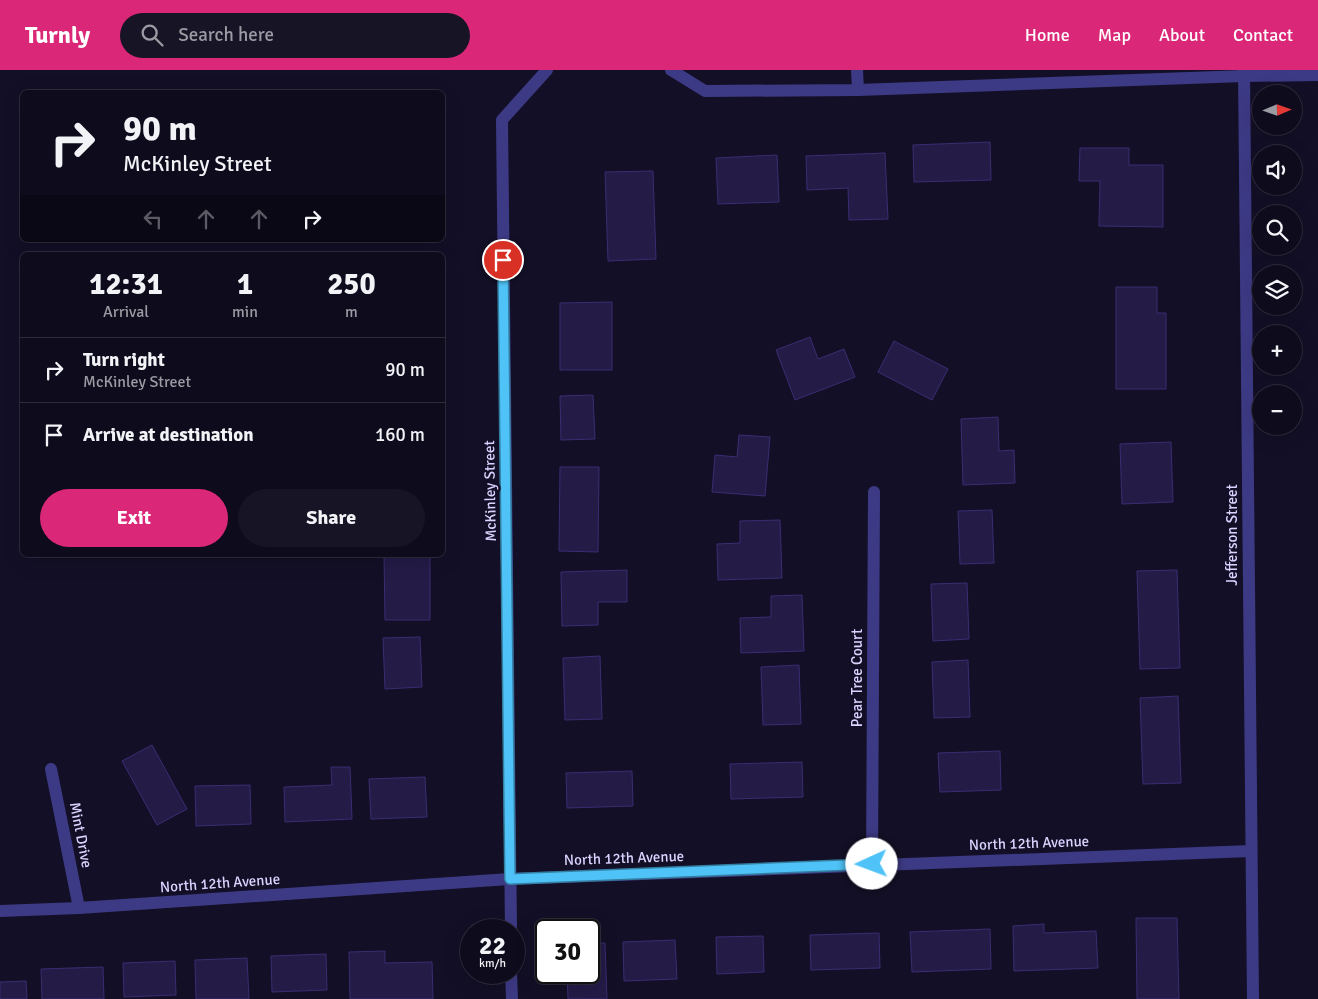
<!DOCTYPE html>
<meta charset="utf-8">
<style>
body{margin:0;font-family:Signika,sans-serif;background:#171425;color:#f1f3f6;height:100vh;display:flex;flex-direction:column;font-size:19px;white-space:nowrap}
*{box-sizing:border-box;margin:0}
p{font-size:16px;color:#9b9ba3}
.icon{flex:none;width:28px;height:28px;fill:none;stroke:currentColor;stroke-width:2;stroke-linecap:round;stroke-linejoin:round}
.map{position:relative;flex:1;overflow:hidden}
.drawer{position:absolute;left:20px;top:182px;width:425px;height:305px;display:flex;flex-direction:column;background:#0e0b1c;border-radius:8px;box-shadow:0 5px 20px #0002,0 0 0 1px #2e2b3b}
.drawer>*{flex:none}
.hud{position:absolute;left:20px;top:20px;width:425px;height:152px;border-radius:8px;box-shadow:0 5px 20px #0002,0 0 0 1px #2e2b3b;background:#0e0b1c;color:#f1f3f6;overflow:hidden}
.needle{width:32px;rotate:88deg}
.tools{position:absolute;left:1252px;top:15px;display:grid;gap:10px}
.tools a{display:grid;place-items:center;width:50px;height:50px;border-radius:50%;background:#0e0b1c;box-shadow:0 5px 20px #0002,0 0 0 1px #2e2b3b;font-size:25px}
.speed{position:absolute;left:460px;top:849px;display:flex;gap:10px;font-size:25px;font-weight:700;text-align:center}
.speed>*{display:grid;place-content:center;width:65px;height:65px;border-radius:50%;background:#0e0b1c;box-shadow:0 5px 20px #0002,0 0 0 1px #2e2b3b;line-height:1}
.speed small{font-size:12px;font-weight:400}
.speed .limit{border:2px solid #111;border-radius:8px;background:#fff;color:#111}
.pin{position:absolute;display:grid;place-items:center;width:42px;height:42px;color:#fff;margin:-21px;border:2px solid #fff;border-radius:50%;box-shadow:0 1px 5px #0007}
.me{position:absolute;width:55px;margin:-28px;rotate:268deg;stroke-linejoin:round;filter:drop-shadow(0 0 4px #0008)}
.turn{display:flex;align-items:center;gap:18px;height:105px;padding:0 20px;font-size:22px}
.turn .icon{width:65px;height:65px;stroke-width:2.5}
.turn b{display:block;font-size:35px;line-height:42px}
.lanes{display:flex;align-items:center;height:48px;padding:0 20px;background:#0003;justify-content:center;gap:25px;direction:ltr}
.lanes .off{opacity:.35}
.eta{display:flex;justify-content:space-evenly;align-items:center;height:85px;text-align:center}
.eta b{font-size:30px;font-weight:700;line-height:35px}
.button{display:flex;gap:10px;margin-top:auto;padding:10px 20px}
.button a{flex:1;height:58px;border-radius:30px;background:#db2777;color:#fff;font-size:20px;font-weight:700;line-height:58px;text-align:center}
.button a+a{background:#171425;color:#f1f3f6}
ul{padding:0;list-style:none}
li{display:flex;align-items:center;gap:15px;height:65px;padding:0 20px;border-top:1px solid #2e2b3b}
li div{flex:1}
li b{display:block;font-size:19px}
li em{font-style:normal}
header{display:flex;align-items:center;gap:30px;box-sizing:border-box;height:70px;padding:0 25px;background:#db2777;color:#fff}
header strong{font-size:24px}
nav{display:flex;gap:28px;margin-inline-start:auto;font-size:18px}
.search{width:350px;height:45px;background:#171425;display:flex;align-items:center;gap:12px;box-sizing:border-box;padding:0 18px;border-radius:28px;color:#9b9ba3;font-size:19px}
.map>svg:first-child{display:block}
.building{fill:#241b47;stroke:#3b2d73}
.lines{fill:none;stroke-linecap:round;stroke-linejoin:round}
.minor{stroke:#3d3a85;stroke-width:12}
.route-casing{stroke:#337fa1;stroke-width:12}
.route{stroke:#4fc3f7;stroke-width:9}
.labels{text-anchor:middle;stroke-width:5;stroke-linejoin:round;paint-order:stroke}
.street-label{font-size:15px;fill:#d9d4ff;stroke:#130f26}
</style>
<header>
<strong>Turnly</strong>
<div class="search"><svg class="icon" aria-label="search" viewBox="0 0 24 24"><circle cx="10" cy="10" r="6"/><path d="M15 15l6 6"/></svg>Search here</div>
<nav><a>Home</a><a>Map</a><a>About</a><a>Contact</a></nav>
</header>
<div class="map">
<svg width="1318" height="929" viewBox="0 0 1318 929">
<rect width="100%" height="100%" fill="#130f26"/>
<g class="building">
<path d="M990,72L991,110L914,112L913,75Z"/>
<path d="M1080,78H1129V95H1163V157L1099,156L1100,111H1079Z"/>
<path d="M885,83L888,149L849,150L848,118L807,120L806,86Z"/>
<path d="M777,85L779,132L718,134L716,88Z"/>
<path d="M653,101L656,189L608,191L605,102Z"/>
<path d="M1116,217H1157V243H1166V319H1116Z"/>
<path d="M612,232V300H560V233Z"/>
<path d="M810,267L818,289L844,279L855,307L795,330L776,280Z"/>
<path d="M894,271L948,299L932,330L878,302Z"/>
<path d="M593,325L595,369L561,370L560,326Z"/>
<path d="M998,347L999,381L1014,380L1015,413L963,415L961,349Z"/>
<path d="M739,365L770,367L765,426L712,422L715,385L737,387Z"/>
<path d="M1171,372L1173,432L1122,434L1120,374Z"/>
<path d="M560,397H599L598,482L559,481Z"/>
<path d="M992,440L994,493L960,494L958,441Z"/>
<path d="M780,450L782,508L718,510L717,474L740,473V451Z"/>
<path d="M384,485H430V550H385Z"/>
<path d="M627,500V532H598V555L562,556L561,502Z"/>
<path d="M1177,500L1180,598L1140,599L1137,501Z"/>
<path d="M967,513L969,569L933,571L931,514Z"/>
<path d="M802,525L804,581L741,583L740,548L771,547V526Z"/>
<path d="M420,567L422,617L385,619L383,568Z"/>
<path d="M600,586L602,649L565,650L563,588Z"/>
<path d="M968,590L970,647L934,648L932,592Z"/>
<path d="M799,595L801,654L763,655L761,597Z"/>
<path d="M1178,626L1181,713L1143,714L1140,628Z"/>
<path d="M152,675L187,739L157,755L122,691Z"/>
<path d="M1000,681L1001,720L940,722L938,683Z"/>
<path d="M802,692L803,727L731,729L730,694Z"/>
<path d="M331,697H350L352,749L285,752L284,717L332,715Z"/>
<path d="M632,701L633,736L567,738L566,703Z"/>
<path d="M425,707L427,747L371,749L369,709Z"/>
<path d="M250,715L251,754L196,756L195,716Z"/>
<path d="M1136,848H1177L1179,929H1137Z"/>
<path d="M1044,854V863L1096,861L1098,898L1014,901L1013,856Z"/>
<path d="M990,859L991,899L912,902L910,862Z"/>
<path d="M879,863L880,898L811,900L810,865Z"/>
<path d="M763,866L764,902L717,904L716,867Z"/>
<path d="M675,870L677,909L624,911L623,872Z"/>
<path d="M589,873H605L607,929H568L567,902H589Z"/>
<path d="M385,881V893L432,892L433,929H350L349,882Z"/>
<path d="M326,884L327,920L272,922L271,886Z"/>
<path d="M247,888L249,929H196L195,890Z"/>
<path d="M175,891L176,925L124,927L123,893Z"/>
<path d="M103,897L104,929H42L41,899Z"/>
<path d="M26,911L27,929H0V912Z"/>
</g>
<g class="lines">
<g class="minor">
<path d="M671,0L705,21L858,20L1244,6L1318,5"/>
<path d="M857,0L858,20"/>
<path d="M1244,0L1253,929"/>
<path d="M51,699L79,838"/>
<path d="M872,794L874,422"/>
<path d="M0,841L79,838L510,809L1251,781"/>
<path d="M511,860L502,50L547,0"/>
<path d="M511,902L512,929"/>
</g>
</g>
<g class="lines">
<g class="route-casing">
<path id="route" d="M503,190L510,809L872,794"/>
</g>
<use href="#route" class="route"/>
</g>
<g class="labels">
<g class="street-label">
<text transform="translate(490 421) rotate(-91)" y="5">McKinley Street</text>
<text transform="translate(1232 465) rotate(-90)" y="5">Jefferson Street</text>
<text transform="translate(857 608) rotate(-90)" y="5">Pear Tree Court</text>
<text transform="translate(81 765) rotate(79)" y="5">Mint Drive</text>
<text transform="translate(1029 773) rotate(-2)" y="5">North 12th Avenue</text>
<text transform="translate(624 788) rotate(-2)" y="5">North 12th Avenue</text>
<text transform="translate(220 813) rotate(-4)" y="5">North 12th Avenue</text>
</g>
</g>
</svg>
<div class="tools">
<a><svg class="needle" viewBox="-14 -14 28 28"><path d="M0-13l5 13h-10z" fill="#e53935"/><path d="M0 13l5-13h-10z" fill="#9b9ba3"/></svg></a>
<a><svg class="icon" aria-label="sound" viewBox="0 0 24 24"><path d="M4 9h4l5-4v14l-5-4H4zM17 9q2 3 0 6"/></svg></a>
<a><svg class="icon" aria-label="search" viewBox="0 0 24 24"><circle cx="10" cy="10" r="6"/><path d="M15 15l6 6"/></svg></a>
<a><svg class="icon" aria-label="layers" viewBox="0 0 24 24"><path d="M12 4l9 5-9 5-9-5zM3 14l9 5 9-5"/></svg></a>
<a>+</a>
<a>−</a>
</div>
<div class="speed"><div>22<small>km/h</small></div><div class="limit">30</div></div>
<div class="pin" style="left:503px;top:190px;background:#d93025"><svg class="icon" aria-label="arrive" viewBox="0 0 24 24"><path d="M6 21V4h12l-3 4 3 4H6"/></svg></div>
<svg class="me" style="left:872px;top:794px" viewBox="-20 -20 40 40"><circle r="19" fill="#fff"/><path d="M0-13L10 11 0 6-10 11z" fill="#4fc3f7"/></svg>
<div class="hud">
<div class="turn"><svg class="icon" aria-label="right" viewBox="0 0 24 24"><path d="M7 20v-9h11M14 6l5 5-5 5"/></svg><div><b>90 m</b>McKinley Street</div></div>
<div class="lanes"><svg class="icon off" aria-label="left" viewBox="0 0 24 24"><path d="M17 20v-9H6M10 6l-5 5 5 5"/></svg><svg class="icon off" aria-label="ahead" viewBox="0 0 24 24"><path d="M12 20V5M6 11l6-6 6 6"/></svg><svg class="icon off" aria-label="ahead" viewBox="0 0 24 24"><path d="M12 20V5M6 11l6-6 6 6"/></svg><svg class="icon" aria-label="right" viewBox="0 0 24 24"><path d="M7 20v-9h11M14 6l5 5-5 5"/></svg></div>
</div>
<section class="drawer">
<div class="eta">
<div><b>12:31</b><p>Arrival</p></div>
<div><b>1</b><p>min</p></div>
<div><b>250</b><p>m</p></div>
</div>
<ul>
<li><svg class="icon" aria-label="right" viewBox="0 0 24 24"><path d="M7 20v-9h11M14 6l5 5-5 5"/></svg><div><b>Turn right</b><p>McKinley Street</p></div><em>90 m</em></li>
<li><svg class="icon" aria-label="arrive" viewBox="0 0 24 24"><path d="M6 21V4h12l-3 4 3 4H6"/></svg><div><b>Arrive at destination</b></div><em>160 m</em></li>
</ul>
<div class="button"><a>Exit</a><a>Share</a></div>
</section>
</div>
